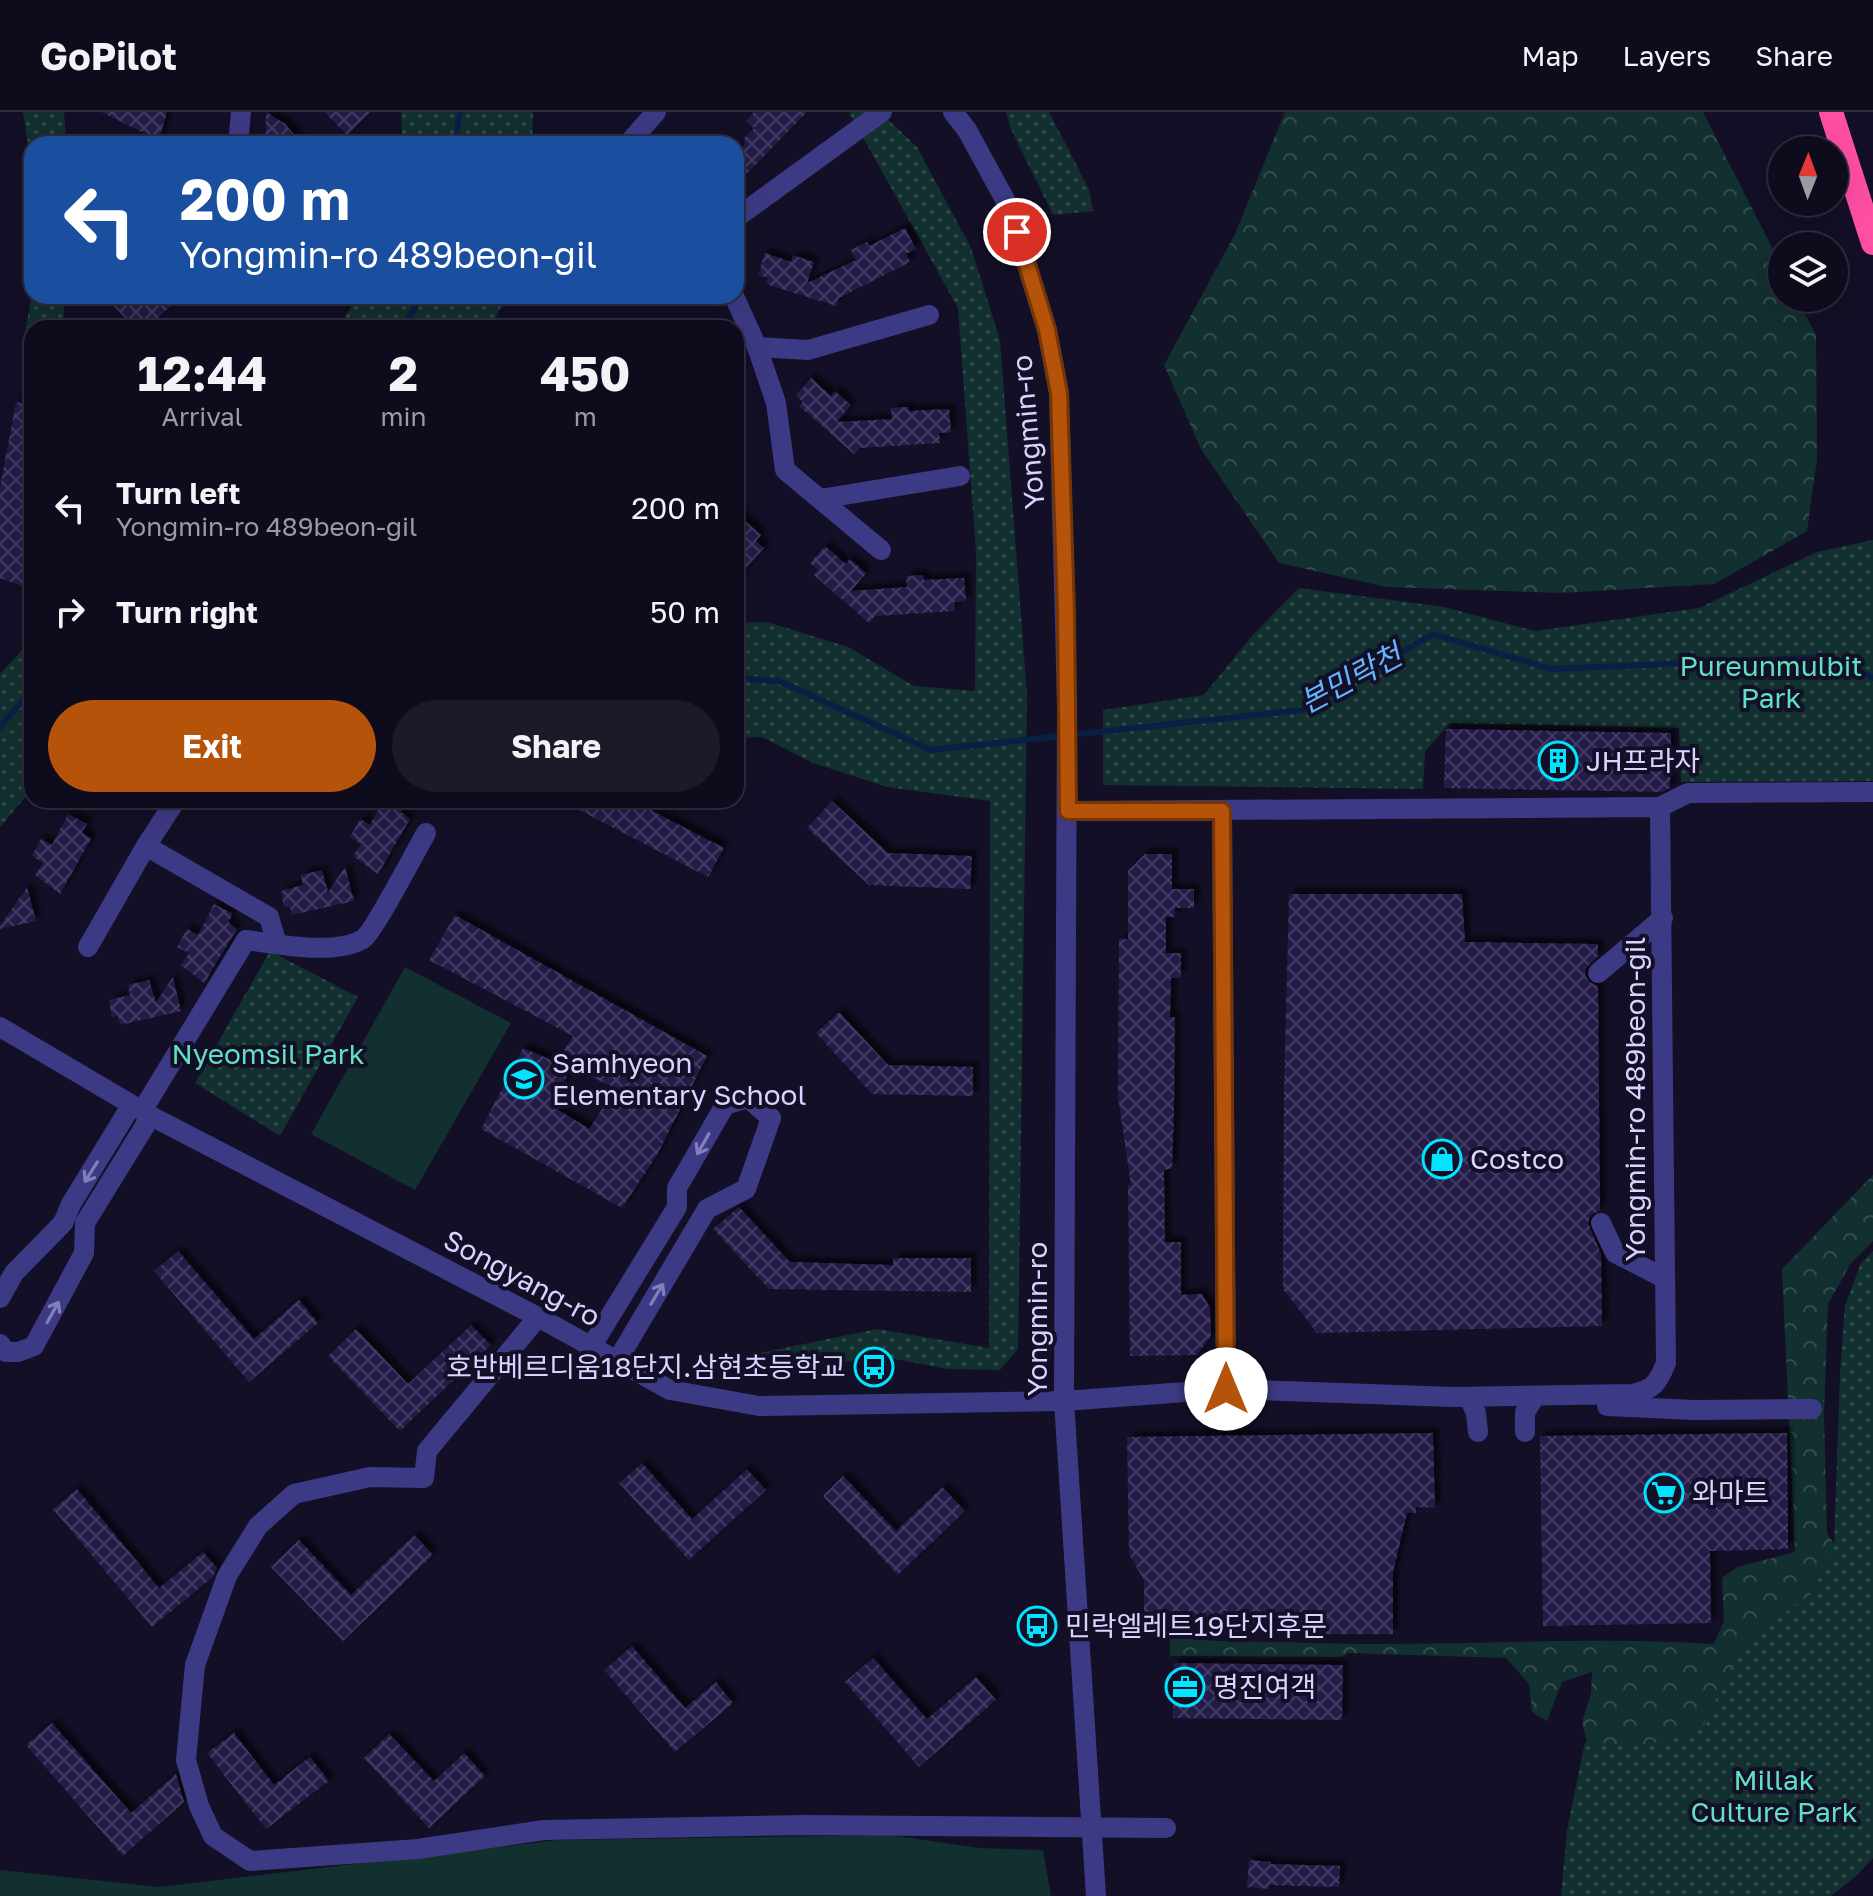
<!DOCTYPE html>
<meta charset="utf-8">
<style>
body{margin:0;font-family:"Golos Text","Noto Sans KR",sans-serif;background:#1c1929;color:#f1f3f6;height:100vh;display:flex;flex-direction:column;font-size:30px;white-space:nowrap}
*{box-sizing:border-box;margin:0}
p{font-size:26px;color:#9b9ba3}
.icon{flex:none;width:44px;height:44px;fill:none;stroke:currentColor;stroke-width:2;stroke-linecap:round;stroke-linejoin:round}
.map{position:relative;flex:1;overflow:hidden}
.details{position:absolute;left:24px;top:208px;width:720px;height:488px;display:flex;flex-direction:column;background:#0e0b1c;border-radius:24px;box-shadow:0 8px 32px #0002,0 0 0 2px #2e2b3b}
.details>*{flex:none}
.hud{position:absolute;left:24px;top:24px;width:720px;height:168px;border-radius:24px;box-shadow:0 8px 32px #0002,0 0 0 2px #2e2b3b;background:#1a4fa0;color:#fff;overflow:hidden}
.needle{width:52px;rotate:1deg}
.buttons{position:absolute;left:1768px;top:24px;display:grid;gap:16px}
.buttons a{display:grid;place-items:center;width:80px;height:80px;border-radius:50%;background:#0e0b1c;box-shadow:0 8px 32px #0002,0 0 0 2px #2e2b3b;font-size:40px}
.pin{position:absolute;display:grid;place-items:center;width:68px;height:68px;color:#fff;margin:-34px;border:4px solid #fff;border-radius:50%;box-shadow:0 2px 8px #0007}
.me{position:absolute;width:88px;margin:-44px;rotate:0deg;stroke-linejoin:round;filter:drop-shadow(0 0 6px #0008)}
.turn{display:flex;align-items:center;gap:28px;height:168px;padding:0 24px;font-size:36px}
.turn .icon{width:104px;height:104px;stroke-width:2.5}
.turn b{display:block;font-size:56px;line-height:68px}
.eta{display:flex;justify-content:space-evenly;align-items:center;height:136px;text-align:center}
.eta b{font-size:48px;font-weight:700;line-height:56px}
.primary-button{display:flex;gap:16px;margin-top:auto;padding:16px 24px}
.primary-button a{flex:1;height:92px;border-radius:48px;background:#b45309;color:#fff;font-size:32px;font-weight:700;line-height:92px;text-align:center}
.primary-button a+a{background:#1c1929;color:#f1f3f6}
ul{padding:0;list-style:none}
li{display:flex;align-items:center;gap:24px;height:104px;padding:0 24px}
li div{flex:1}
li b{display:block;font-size:30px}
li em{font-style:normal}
header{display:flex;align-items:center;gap:48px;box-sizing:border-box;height:112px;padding:0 40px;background:#0e0b1c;border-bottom:2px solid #2e2b3b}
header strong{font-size:38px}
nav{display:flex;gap:44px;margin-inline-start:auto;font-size:28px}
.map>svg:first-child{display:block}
.green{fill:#12302f}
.forest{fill:url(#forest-crowns)}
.park{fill:url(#park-dots)}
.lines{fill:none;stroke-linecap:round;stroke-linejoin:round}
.stream{stroke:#0a1f44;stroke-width:6}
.building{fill:url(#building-cross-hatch);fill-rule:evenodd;filter:url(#shadow)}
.minor{stroke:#3d3a85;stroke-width:20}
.highway{stroke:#ff4fa3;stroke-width:24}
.oneway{stroke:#837fbc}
.route-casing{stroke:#753606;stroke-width:20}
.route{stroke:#b45309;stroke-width:14}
.labels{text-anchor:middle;stroke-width:8;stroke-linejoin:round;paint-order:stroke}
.street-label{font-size:28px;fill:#d9d4ff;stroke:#130f26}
.park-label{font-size:28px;fill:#5fe0c0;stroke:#130f26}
.poi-label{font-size:28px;fill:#d9d4ff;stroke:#130f26;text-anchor:start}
.water-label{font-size:30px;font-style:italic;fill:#62b6ff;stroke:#130f26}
</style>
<header>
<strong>GoPilot</strong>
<nav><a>Map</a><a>Layers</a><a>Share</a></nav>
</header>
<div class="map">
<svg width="1873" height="1784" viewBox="0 0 1873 1784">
<defs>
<pattern id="forest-crowns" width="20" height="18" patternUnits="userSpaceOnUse" patternTransform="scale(2)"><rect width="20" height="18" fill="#12302f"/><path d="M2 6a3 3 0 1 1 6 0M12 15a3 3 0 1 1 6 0" fill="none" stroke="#344d4e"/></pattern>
<pattern id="park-dots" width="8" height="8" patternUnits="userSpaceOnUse" patternTransform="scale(2)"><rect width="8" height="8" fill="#12302f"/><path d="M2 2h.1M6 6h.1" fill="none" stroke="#344d4e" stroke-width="1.8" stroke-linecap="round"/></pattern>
<pattern id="building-cross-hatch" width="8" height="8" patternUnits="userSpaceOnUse" patternTransform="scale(2)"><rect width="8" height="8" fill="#241b47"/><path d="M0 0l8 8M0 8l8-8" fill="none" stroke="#433b63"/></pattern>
<filter id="shadow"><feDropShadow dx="5.5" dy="-5.5" stdDeviation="2" flood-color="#0009"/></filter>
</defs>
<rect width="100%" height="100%" fill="#130f26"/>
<g class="green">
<path d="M405,855L511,911L415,1078L311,1022Z"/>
<path d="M889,1723L979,1736L1043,1738L1051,1784H0V1758L159,1775L558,1728Z"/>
</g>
<g class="forest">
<path d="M1285,0H1703L1782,155V186H1797L1816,223L1817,347L1807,419L1714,472L1562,481L1387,475L1279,451L1201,337L1164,253L1235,122Z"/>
<path d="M1873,1063V1129L1851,1151L1828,1192L1824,1301L1827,1421L1853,1462L1873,1594L1593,1655L1582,1610L1591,1581L1592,1560L1562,1570L1547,1609L1532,1600L1529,1572L1506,1546L1349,1541L1341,1545L1170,1544V1524C1207,1531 1248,1529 1286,1530C1429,1537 1572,1523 1714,1532L1724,1509L1722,1466L1737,1455L1795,1440L1782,1157Z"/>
</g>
<g class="park">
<path d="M23,0H64L66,32H32V57Z"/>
<path d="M401,0H533L532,32H402Z"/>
<path d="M849,0H880L917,35L971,136L1000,228L1027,583L1018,1237L1000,1258L948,1257L884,1245L793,1256L745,1244L877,1217L989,1236L990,689L887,675L813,651L762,625L736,626V511L767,510L848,535L914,574L975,579L976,440L958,196Z"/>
<path d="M1006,0H1049L1089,77L1093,99L1053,103L1011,17Z"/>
<path d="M32,181V184H65L63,216H32V242L22,238Z"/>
<path d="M358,184H507L490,216H338Z"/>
<path d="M1873,428V669L1681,670L1679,616L1450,611L1425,639L1423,677L1103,673V598L1204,583L1251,525L1299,476L1444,495L1535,519L1699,496L1817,440Z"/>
<path d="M32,527V677L0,715V562Z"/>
<path d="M270,839L358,885L280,1024L195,971Z"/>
<path d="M1873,1139V1746L1857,1763L1831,1784H1561L1567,1718L1585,1630L1645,1634L1702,1617L1742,1532L1811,1482L1834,1435L1840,1262L1845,1194L1861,1151Z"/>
</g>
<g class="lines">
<g class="stream">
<path d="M455,32L460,0"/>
<path d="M403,216L422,184"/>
<path d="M736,566L779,569L931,638L1302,598L1433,522L1551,557L1830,545L1873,566"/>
<path d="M0,615L32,578"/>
</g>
</g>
<g class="building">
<path d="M101,0H167L159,28Z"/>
<path d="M266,0L285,12L302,32H265Z"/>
<path d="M324,0H370L347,23Z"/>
<path d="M754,0H807L736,73V40L745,32L744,26L754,16L746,9Z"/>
<path d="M905,116L916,137L906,142L910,150L839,186L836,194L766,172L768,166L758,163L765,141L791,150L793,143L814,150L807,171L856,148L851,138L867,130L869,134Z"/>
<path d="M104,184H166L173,192L147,216H135Z"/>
<path d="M811,266L831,284L835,279L851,293L837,310L892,307L891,296L908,295L909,299L949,297L951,320L939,321L940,331L860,336L854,342L799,294L803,290L796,283Z"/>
<path d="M16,290L32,293V449L22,474L0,466V375Z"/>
<path d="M736,401L761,423L756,429L764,436L736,467Z"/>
<path d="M825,434L846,452L850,447L866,461L851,479L907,475L906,464L923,463L924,468L964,466L966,489L954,490L955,499L875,504L869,511L814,463L818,458L810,451Z"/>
<path d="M1446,617L1671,621L1670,676L1661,680L1444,676Z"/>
<path d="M383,688H408L401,700L410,707L378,762L353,744L361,732L350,725L360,707L370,713Z"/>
<path d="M560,688H631L724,736L708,765Z"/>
<path d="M832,689L888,741L972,744L970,777L869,773L807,716Z"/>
<path d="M68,702L87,712L82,720L91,727L60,782L35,763L43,751L32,744L41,727L52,733Z"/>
<path d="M1145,742H1172V777H1194V796H1175V805H1166V841H1181V866H1171L1170,905H1175L1174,996L1172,1056L1164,1058L1165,1130H1181V1183L1202,1182L1210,1196L1211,1224L1197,1243L1130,1244L1128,1073H1131L1118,985L1119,827H1128V759Z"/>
<path d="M345,755L354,789L292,803L290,795H284L281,779L303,773L301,763L322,758L328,780Z"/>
<path d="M27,775L36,809L0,817V814Z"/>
<path d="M1289,782H1462L1465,830L1598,832V844L1586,856L1585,863L1589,870L1598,874L1600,1098L1591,1103L1588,1111L1601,1142L1602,1214L1317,1221L1283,1177L1284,983Z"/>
<path d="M214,792L233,802L228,810L237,817L204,871L181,853L189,841L177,835L187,817L198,823Z"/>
<path d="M455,803L707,944L657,1043L622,1096L481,1017L523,936L556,950L573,924L429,848ZM571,956L616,976L589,1017L552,994Z"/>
<path d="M173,865L181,899L120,913L118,904L112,905L109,888L130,883L128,873L149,868L156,890Z"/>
<path d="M839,900L888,953L973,955V984L872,982L816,921Z"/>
<path d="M739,1095L790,1150L893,1153V1146H971V1180L769,1177L713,1117Z"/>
<path d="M178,1139L254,1227L299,1188L318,1211L249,1270L154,1159Z"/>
<path d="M471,1213L491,1233L400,1319L328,1244L356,1217L408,1272Z"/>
<path d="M1433,1321L1435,1396L1416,1395V1401H1407L1393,1460V1522H1196V1504L1144,1503V1468L1129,1442L1127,1325Z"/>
<path d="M1787,1321L1788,1437L1710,1439L1711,1511L1543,1514L1540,1324Z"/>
<path d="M642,1351L692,1407L747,1357L766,1378L689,1448L619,1371Z"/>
<path d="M843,1364L896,1419L942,1375L965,1399L898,1463L823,1384Z"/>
<path d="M77,1377L159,1476L203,1440L217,1456L213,1465L152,1515L53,1397Z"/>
<path d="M414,1423L433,1443L343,1529L271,1455L299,1428L351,1483Z"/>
<path d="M632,1534L685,1596L716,1570L733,1591L675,1640L604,1558Z"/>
<path d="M873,1546L927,1607L976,1565L996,1588L919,1655L845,1570Z"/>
<path d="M1174,1551L1343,1553L1342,1608L1173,1606Z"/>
<path d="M52,1611L131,1701L176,1662L184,1690L123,1744L26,1633Z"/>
<path d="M234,1621L274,1673L310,1645L329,1669L266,1717L207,1641Z"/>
<path d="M389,1622L434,1669L464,1641L485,1664L429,1716L364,1646Z"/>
<path d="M1249,1748L1271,1750L1270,1752L1340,1754L1339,1775L1269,1773V1777L1247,1775Z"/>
</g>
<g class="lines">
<g class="minor">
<path d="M953,0L967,18L1009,95L1047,218L1059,281L1067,592L1064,1289L1096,1784"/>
<path d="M238,32L241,0"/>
<path d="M636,32L633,26L656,0"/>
<path d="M736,106L882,0"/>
<path d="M734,184L757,235L776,291L785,358L881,438"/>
<path d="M757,235L808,238L929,203"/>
<path d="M820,387L960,364"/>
<path d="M176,688L146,734L269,805L277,832"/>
<path d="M1660,695L1688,681L1873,680"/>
<path d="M1222,699L1226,1277"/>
<path d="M88,835L146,734"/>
<path d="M1598,861L1663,806"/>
<path d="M0,915L151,1004L538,1205L670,1278L759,1294L1064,1289L1226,1277L1454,1285L1632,1282C1653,1278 1658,1271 1666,1251L1660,695L1068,699"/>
<path d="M142,999L246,828C277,832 335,844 363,827C373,821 417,737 426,721"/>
<path d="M1601,1111L1615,1141L1664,1166"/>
<path d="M0,1186L14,1161L63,1111L71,1092L131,994"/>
<path d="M538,1205L427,1339L424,1366L370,1365L294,1382L258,1414L227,1464L195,1553L186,1648L199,1694L213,1724L250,1749L418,1737L544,1718L805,1713L1166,1716"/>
<path d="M0,1232L6,1240H18L34,1234L84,1141L85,1111L151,1004"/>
<path d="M591,1235L677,1095V1076L725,993L748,986L771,1006L746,1077L707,1097L617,1249"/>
<path d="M1469,1285L1476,1301L1478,1320"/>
<path d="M1607,1294L1694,1298L1812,1297"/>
<path d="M1525,1320V1300L1534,1286"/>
</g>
<path class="highway" d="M1831,0L1873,131"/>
</g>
<defs><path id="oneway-shaft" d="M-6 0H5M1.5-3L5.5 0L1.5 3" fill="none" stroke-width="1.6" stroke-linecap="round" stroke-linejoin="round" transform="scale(2)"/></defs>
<g class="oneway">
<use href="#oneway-shaft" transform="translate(703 1032) rotate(120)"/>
<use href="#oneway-shaft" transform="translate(91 1060) rotate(122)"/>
<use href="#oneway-shaft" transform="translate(657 1182) rotate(-59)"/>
<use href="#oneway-shaft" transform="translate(53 1200) rotate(-61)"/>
</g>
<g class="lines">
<g class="route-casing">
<path id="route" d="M1017,120L1047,218L1059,281L1066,501L1068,699H1222L1226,1277"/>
</g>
<use href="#route" class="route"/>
</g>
<defs>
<g id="building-ring" transform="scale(2)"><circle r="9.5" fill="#130f26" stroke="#00e5ff" stroke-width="1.5"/><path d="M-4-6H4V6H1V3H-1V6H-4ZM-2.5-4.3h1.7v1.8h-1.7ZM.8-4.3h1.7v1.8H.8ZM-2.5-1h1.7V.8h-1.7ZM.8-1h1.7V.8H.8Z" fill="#00e5ff"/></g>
<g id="school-ring" transform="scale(2)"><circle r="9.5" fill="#130f26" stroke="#00e5ff" stroke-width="1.5"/><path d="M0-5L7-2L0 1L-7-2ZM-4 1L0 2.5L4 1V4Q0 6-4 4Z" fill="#00e5ff"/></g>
<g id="shop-ring" transform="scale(2)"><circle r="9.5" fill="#130f26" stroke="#00e5ff" stroke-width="1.5"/><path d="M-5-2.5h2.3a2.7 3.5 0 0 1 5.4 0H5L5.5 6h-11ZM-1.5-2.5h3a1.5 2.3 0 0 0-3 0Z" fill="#00e5ff"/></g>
<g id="bus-ring" transform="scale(2)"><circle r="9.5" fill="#130f26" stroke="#00e5ff" stroke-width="1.5"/><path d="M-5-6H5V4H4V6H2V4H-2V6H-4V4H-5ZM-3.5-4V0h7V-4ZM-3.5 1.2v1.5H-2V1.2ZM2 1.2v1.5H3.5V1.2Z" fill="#00e5ff"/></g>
<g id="supermarket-ring" transform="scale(2)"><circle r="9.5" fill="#130f26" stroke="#00e5ff" stroke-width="1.5"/><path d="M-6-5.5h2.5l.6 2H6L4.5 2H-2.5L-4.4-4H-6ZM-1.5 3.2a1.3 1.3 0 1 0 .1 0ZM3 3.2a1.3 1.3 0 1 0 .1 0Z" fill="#00e5ff"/></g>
<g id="office-ring" transform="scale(2)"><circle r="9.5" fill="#130f26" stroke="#00e5ff" stroke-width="1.5"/><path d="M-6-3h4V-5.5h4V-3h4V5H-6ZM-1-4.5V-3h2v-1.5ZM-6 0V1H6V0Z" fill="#00e5ff"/></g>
</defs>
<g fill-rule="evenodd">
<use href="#building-ring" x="1558" y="649"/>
<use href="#school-ring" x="524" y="967"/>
<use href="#shop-ring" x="1442" y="1047"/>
<use href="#bus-ring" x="874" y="1255"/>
<use href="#supermarket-ring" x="1664" y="1381"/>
<use href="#bus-ring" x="1037" y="1514"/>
<use href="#office-ring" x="1185" y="1575"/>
</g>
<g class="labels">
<g class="street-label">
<text transform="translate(1028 320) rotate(-95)" y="10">Yongmin-ro</text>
<text transform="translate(1635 987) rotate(-90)" y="10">Yongmin-ro 489beon-gil</text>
<text transform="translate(522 1166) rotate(28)" y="10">Songyang-ro</text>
<text transform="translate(1037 1207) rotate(-90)" y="10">Yongmin-ro</text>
</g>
<g class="park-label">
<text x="1771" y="564">Pureunmulbit<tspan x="1771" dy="32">Park</tspan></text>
<text x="268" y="952">Nyeomsil Park</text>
<text x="1774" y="1678">Millak<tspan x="1774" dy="32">Culture Park</tspan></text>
</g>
<g class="poi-label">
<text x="1586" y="659">JH프라자</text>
<text x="552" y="961">Samhyeon<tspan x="552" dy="32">Elementary School</tspan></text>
<text x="1470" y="1057">Costco</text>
<text x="846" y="1265" text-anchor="end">호반베르디움18단지.삼현초등학교</text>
<text x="1692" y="1391">와마트</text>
<text x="1065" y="1524">민락엘레트19단지후문</text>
<text x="1213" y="1585">명진여객</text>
</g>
<g class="water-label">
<text transform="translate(1351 567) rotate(-28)" y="10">본민락천</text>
</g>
</g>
</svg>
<div class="buttons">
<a><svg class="needle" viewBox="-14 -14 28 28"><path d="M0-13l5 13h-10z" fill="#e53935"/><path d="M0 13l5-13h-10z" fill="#9b9ba3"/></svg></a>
<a><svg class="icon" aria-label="layers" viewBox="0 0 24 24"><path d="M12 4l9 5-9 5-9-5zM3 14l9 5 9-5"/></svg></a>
</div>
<div class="pin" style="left:1017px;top:120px;background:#d93025"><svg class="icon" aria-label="arrive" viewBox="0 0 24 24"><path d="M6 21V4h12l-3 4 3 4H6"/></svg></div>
<svg class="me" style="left:1226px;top:1277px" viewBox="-20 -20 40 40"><circle r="19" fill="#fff"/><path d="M0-13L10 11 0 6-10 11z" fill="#b45309"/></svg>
<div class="hud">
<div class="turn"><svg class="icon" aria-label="left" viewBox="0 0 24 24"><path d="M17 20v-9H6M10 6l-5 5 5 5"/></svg><div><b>200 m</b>Yongmin-ro 489beon-gil</div></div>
</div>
<section class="details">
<div class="eta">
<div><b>12:44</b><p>Arrival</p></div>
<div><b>2</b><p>min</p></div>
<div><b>450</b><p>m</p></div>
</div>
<ul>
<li><svg class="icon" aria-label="left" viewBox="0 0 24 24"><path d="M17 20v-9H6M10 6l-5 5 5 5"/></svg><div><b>Turn left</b><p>Yongmin-ro 489beon-gil</p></div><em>200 m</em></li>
<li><svg class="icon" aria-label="right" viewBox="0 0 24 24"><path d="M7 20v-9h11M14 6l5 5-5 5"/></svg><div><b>Turn right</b></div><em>50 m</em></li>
</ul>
<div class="primary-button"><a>Exit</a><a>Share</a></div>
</section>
</div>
